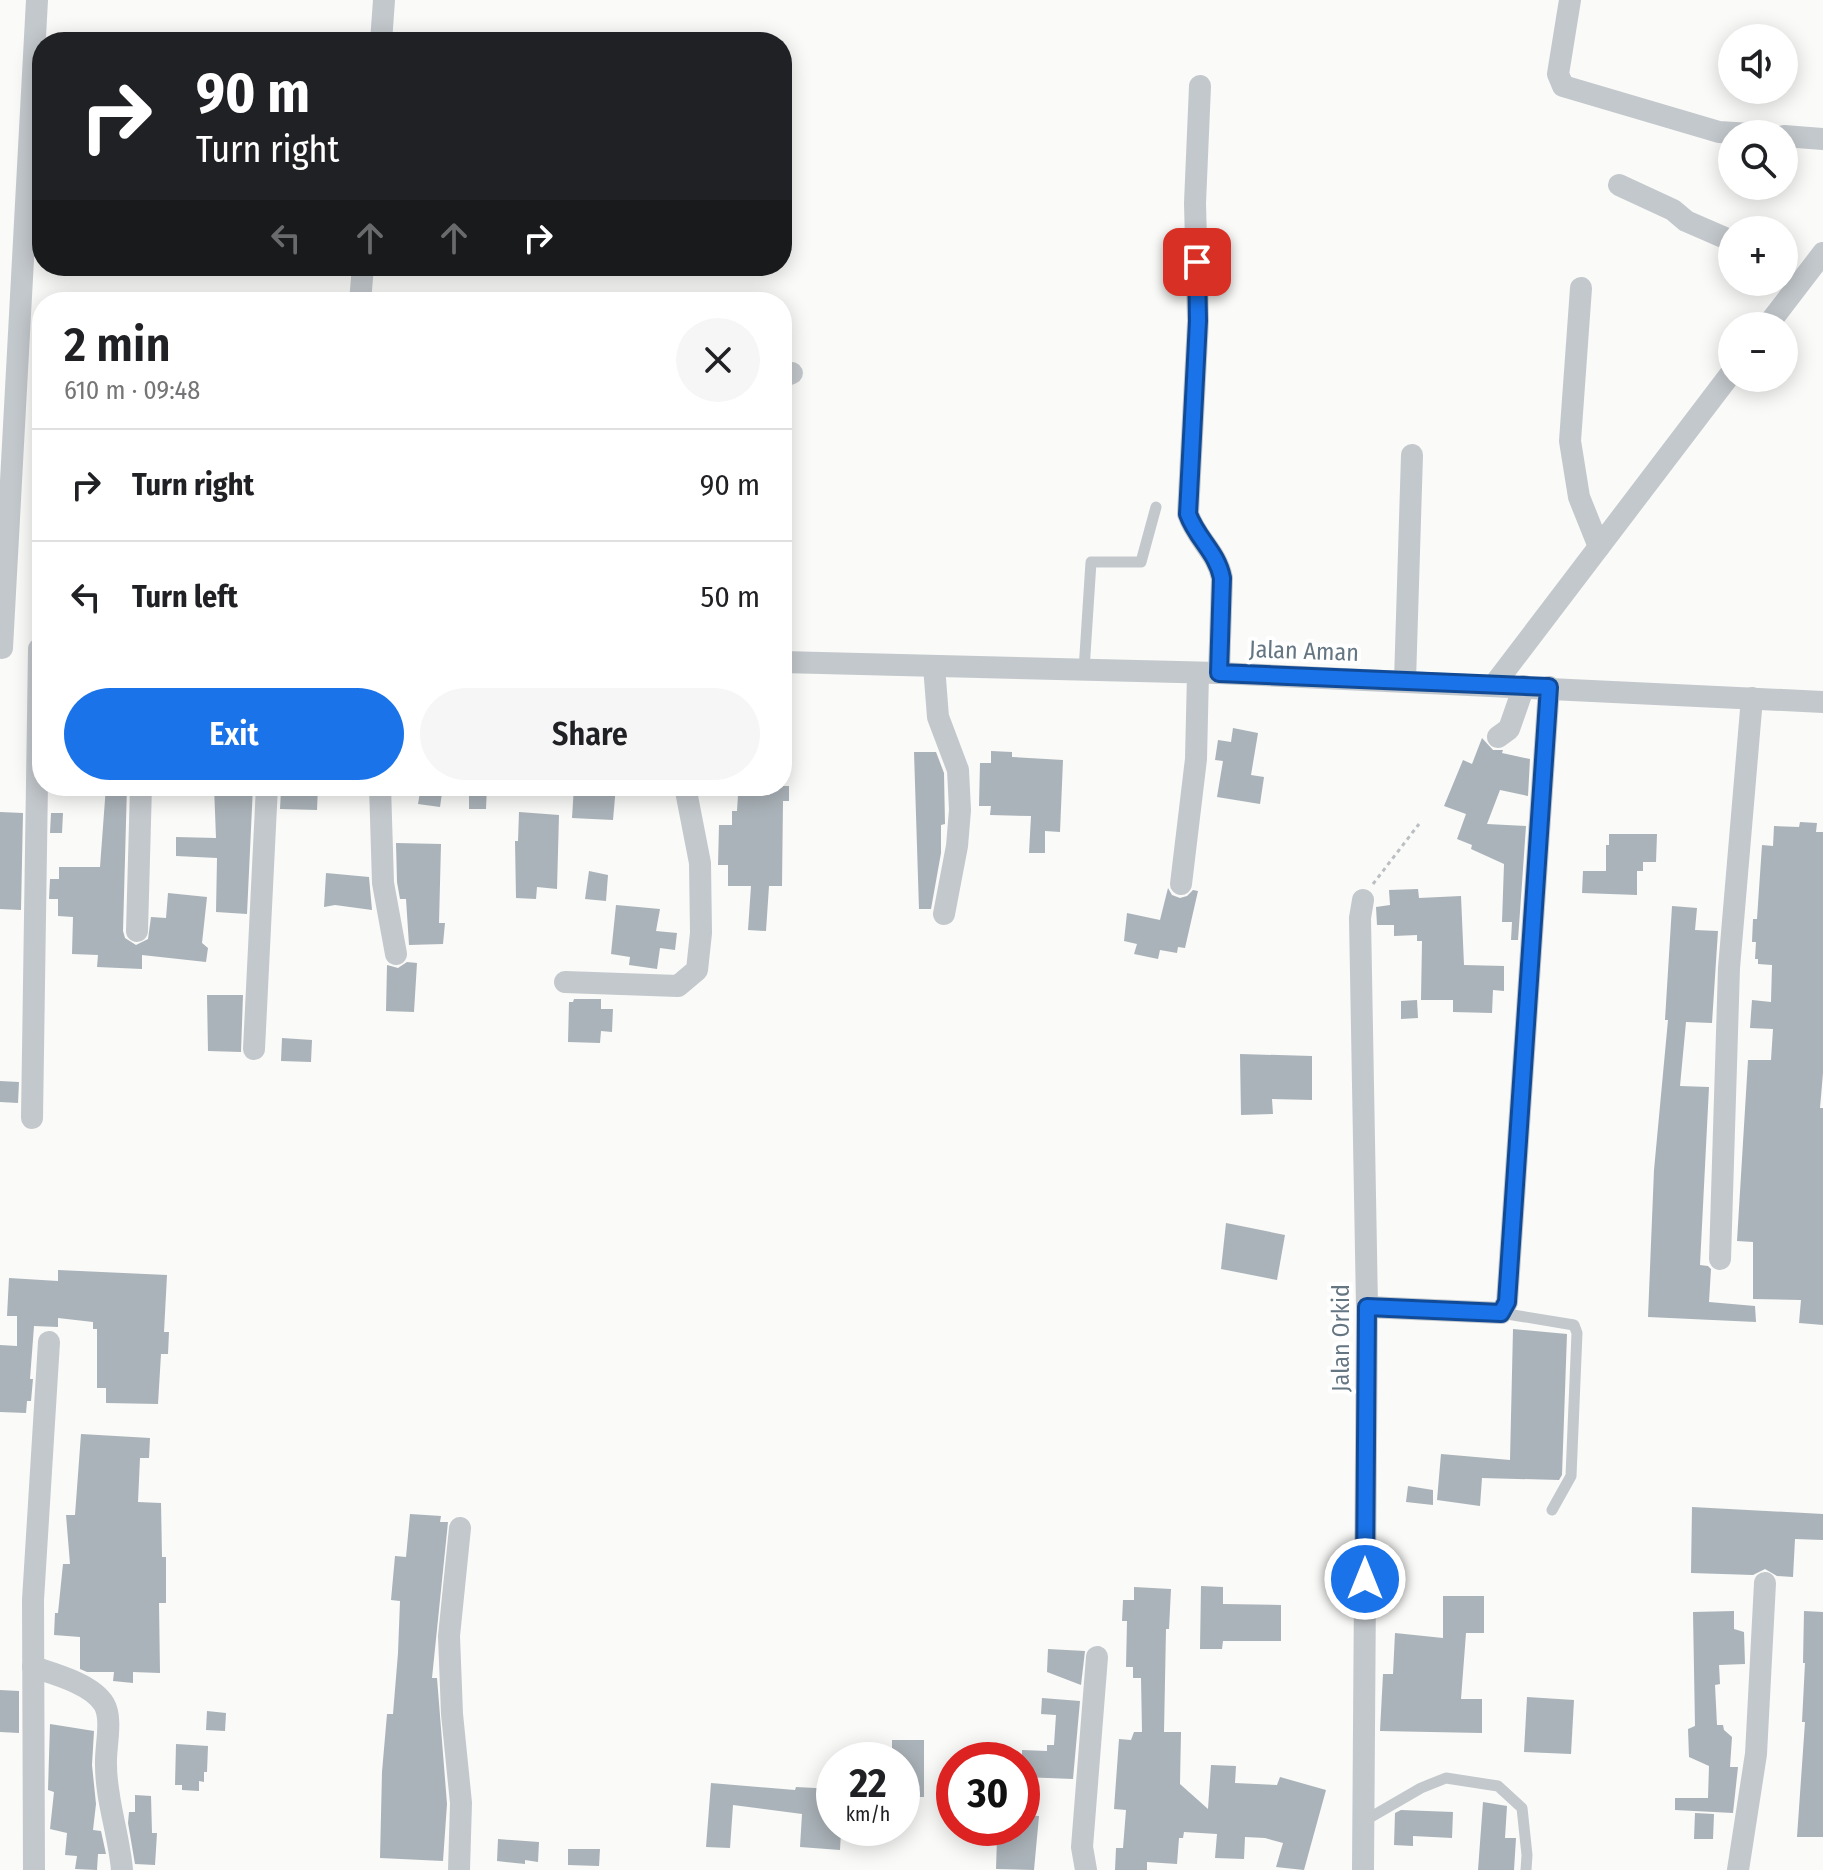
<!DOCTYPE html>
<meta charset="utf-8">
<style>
body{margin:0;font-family:"Fira Sans Condensed",sans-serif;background:#f6f6f6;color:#202124;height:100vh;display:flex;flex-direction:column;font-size:30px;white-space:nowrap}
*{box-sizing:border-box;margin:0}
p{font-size:26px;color:#757577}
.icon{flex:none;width:44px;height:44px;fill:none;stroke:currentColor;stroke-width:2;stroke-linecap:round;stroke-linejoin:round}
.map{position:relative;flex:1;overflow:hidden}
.sheet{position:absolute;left:32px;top:292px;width:760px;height:504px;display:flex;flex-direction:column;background:#fff;border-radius:32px;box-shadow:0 4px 20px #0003}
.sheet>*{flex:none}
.hud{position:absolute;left:32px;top:32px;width:760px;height:244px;border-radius:32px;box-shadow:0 4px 20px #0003;background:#202124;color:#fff;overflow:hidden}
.buttons{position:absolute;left:1718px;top:24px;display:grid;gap:16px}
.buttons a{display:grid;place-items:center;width:80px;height:80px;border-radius:50%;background:#fff;box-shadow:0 4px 20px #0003;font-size:40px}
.speed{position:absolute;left:816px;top:1742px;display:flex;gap:16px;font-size:40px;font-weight:700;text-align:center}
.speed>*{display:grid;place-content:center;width:104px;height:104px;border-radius:50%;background:#fff;box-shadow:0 4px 20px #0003;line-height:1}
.speed small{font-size:20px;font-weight:400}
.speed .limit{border:12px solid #d22;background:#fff;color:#111}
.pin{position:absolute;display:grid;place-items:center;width:68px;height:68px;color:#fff;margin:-34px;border-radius:16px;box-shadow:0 4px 12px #0006}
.me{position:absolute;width:88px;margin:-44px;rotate:0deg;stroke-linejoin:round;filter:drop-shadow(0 0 6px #0008)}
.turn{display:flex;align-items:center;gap:28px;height:168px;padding:0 32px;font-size:36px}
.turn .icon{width:104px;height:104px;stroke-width:2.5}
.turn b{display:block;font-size:56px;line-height:68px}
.lanes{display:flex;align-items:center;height:76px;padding:0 32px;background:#0003;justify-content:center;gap:40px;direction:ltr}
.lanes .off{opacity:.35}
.round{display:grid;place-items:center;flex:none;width:84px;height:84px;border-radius:42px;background:#f6f6f6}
.summary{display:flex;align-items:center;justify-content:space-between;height:136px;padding:0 32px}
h1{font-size:48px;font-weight:600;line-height:60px}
.button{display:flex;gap:16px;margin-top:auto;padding:16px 32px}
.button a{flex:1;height:92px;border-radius:48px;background:#1a73e8;color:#fff;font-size:32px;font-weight:600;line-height:92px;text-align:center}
.button a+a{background:#f6f6f6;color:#202124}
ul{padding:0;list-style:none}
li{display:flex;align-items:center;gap:24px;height:112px;padding:0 32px;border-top:2px solid #e0e0e0}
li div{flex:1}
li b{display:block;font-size:30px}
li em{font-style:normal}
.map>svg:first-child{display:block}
.building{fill:#aab3b9}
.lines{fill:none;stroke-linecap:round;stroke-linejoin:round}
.path{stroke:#bbbfc2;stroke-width:3;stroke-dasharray:4 4;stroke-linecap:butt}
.service{stroke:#c3c8cc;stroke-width:11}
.minor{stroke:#c3c8cc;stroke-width:22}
.route-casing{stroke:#114b97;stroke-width:20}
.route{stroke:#1a73e8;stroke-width:14}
.labels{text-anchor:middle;stroke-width:8;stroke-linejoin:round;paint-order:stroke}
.street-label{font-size:24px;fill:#657683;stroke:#fff}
</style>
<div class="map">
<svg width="1823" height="1870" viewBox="0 0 1823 1870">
<rect width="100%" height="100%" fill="#fafaf8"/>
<g class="building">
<path d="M1233,728L1258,733L1251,775L1264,777L1260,804L1217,797L1223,761L1215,760L1218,740L1231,742Z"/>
<path d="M1482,738L1493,750H1503L1502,753L1530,759L1528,796L1500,790L1487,824L1526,826L1518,940H1511L1512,922H1502L1504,864L1471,849L1472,845L1457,839L1466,814L1444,806L1463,760L1472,764Z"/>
<path d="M991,751L1012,752V757L1063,760L1060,832L1045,831V853H1029L1031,816L990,815L991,806H979L980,763H991Z"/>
<path d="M914,752H936L944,773L945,824L941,825V853L931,909H919Z"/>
<path d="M106,786H127L123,931L125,938L136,945L148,939L151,917L166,918L168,893L207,897L202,943L208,948L206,962L142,955V969L97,967L98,955L72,954L73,917L58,916V899H49L50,879H59V867H100Z"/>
<path d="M214,786H253L247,914L216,912L217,858L176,856V837L216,838Z"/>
<path d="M291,786H318L317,810L280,809L281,789L291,790Z"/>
<path d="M421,786H443L440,807L418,804Z"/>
<path d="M469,786H487L486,809H469Z"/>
<path d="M574,786H616L613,820L572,818Z"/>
<path d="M770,786H789V801H783L782,886H769L766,931L748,930L751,886H728V865H718L719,825H732V811H737L738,795H770Z"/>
<path d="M0,812L23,813L21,910L0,909Z"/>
<path d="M519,812L559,815L557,889L537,887L536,899L516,898L515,841H518Z"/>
<path d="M51,813H63L62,833H50Z"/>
<path d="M1800,822L1817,823L1816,832H1823V1073L1820,1108H1823V1325L1799,1323L1801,1300L1753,1299V1242L1737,1241L1748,1060H1771L1773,1029L1750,1028L1752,1000L1771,1002L1772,965L1758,964V959H1755L1756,942H1752L1753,919H1757L1762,845L1773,846L1774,826L1799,827Z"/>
<path d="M1609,834H1657L1656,862H1643V871H1637V895L1582,893L1583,871H1606V845H1609Z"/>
<path d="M396,843L441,844L439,923H445L443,944L409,945L406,899H400L397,882Z"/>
<path d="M589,871L608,875L606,901L585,899Z"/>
<path d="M326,873L369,877L372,910L335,905L324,907Z"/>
<path d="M1168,888L1172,895L1180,898L1187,896L1193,890L1198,891L1185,948L1178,947L1177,953L1160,950L1158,959L1134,954L1137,944L1124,941L1127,913L1160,920Z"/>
<path d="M1418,889L1419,898L1461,896L1464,965L1504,966V991L1493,990L1492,1013L1453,1012V1000H1421L1422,941H1417V935L1394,936V925H1377L1376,907L1390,905L1389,890Z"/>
<path d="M616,905L660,909L656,931L677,933L675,950L660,948L657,969L629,965L630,957L611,954Z"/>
<path d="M1672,906L1697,908L1695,930L1718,931L1712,1023L1686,1022L1680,1086L1709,1087L1700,1265L1708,1266L1711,1269L1709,1302L1755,1306L1756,1322L1648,1317L1654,1170L1668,1020H1665Z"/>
<path d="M407,962L417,963L414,1012L386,1011L387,965L398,968Z"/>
<path d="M207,995H243L241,1052L208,1051Z"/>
<path d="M574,999H601V1009H613L612,1032L601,1031L600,1043L568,1042L569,1002H573Z"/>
<path d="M1417,1000L1418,1018L1401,1019V1001Z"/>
<path d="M282,1038L312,1040L311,1062L281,1061Z"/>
<path d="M1240,1054L1312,1056V1100L1272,1099L1273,1114L1241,1115Z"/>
<path d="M0,1081L19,1082L18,1103L0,1102Z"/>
<path d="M1226,1223L1285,1235L1277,1280L1221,1269Z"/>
<path d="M58,1270L167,1275L164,1332H169L168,1354H161L158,1404L106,1403V1388H97V1329H93V1322L58,1318V1327L34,1326L30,1379H33L31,1401H27L26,1413L0,1412V1345L17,1346V1316H7L9,1278L58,1281Z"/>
<path d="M1513,1329L1567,1334L1562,1475L1559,1480L1482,1478L1480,1506L1437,1500L1441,1454L1510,1460Z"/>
<path d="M81,1434L150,1438L149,1458H140L138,1502L161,1503L162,1557H166V1603H159L160,1673L133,1672V1683L113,1681L114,1672H87L80,1669V1637L54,1635L55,1613H58L63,1564H70L66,1515H75Z"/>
<path d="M1408,1486L1433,1490V1505L1406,1502Z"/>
<path d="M1692,1507L1823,1514V1540L1795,1539L1793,1577L1777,1576L1765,1569L1753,1575L1691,1573Z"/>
<path d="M410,1514L441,1516L440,1522H448L432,1678H437L447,1804L443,1861L380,1858L382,1772L387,1714H393L398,1653L400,1601L391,1600L395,1556L406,1557Z"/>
<path d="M1201,1586L1223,1587V1604L1281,1605V1641H1223L1222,1649H1200Z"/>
<path d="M1134,1587L1171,1589L1169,1629H1166L1164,1732H1181L1180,1784L1208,1809L1211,1765L1236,1766L1235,1783L1277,1785L1280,1777L1326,1790L1304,1870L1276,1867L1283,1843L1265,1838L1245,1837L1244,1859L1215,1858L1217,1834L1184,1832L1183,1838H1179L1177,1864L1147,1862V1870H1115L1116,1848H1123L1126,1810L1114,1809L1119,1739L1131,1740L1134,1732H1142L1141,1678H1133V1667H1126L1127,1621H1122L1123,1600H1134Z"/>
<path d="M1443,1596H1484V1633H1466L1461,1699H1482V1733L1380,1731L1383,1674H1393L1395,1633L1443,1638Z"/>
<path d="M1734,1611V1629L1744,1632L1745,1664L1719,1665L1720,1684L1715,1685L1717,1725H1723L1724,1730L1732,1737L1730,1767H1738L1733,1813L1675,1810V1798H1708L1709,1766L1689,1757L1688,1729L1695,1726L1693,1612Z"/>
<path d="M1804,1611L1823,1612V1837H1797L1805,1722H1802L1805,1663H1803Z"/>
<path d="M1048,1649L1085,1651L1081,1685L1047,1672Z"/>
<path d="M0,1690L19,1691V1733L0,1732Z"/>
<path d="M1527,1697L1574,1700L1571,1754L1524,1752Z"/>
<path d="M1042,1698L1080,1701L1073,1779L1022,1777V1750L1047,1751V1745H1054L1056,1715L1041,1714Z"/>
<path d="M207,1711L226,1713L225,1731L206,1730Z"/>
<path d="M50,1724L94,1731L92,1765L96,1804L93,1830L101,1831L106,1854H98L97,1870L75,1869L77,1856L65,1855L67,1833L50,1829L54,1792L48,1790Z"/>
<path d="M892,1740H924V1797H903L902,1760H892Z"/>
<path d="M176,1744L208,1746L207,1772H204V1782L199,1781V1791L182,1790V1785H175Z"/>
<path d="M711,1783L795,1790L796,1787L834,1789V1832H841L840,1850L800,1847L802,1814L733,1805L730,1848L706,1847Z"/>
<path d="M135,1795L151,1796L152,1833H157L155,1865L135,1864L128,1823L129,1812H135Z"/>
<path d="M1483,1802L1507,1806L1505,1838H1516L1514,1870H1478Z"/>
<path d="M1401,1810L1453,1812L1452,1838L1413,1836V1846L1394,1845L1395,1813Z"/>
<path d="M1695,1813L1714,1814L1713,1839H1694Z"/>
<path d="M1022,1815L1039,1816L1034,1870L996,1869L997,1838H1005L1006,1828H1022Z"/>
<path d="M498,1839L539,1842L538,1862L525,1860V1864L497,1861Z"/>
<path d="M568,1849H600L599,1866L568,1865Z"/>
</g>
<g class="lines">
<path class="path" d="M1373,884L1419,824"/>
<g class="service">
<path d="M1084,670L1091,562H1141L1156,507"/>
<path d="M1501,1313L1574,1325L1577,1333L1571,1476L1552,1510"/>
<path d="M1364,1821L1421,1788L1446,1778L1498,1786L1522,1808L1527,1855L1526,1870"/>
</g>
<g class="minor">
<path d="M1570,0L1558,74L1563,86L1719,132L1751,134"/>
<path d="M381,42L384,0"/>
<path d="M1200,86L1195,203L1198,321L1188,514C1197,540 1217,552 1222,578L1219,673"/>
<path d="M1784,136L1823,139"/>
<path d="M1619,185L1673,210L1686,221L1732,241"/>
<path d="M1581,288L1570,441L1579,497L1599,547"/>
<path d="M360,302L363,266"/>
<path d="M1767,326L1823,253"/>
<path d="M782,377L792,373"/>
<path d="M2,648L37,0"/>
<path d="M782,662L1219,673L1823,702"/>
<path d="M934,666L938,717L958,770L960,810L957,846L944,914"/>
<path d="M1405,681L1412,455"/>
<path d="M1494,685L1732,372"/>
<path d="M1498,737L1509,729L1524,686"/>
<path d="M380,786L383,883L396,954"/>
<path d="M1181,884L1196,759L1198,673"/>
<path d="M1363,900L1360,918L1367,1307L1363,1870"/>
<path d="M137,931L141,786"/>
<path d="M565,982L678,986L697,970L701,933L700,863L685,786"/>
<path d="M254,1049L267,786"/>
<path d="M32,1118L39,649"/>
<path d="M1720,1259L1729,968L1752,698"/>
<path d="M1367,1307L1501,1313L1507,1302L1549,687"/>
<path d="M33,1667C54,1674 92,1684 104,1704C113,1719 105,1748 106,1765C106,1800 119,1835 122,1870"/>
<path d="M34,1870L33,1600L49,1342"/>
<path d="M459,1870L461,1803L452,1714L449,1636L460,1528"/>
<path d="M1086,1870L1082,1847L1097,1657"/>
<path d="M1738,1870L1756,1754L1765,1583"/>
</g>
</g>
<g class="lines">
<g class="route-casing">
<path id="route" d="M1197,262L1198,321L1188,514C1197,539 1217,552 1222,578L1219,673L1549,687L1507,1302L1501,1313L1367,1307L1365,1579"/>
</g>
<use href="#route" class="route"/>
</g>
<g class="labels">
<g class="street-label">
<text transform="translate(1304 651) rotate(2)" y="8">Jalan Aman</text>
<text transform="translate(1341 1338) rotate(-90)" y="8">Jalan Orkid</text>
</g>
</g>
</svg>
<div class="buttons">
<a><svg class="icon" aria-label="sound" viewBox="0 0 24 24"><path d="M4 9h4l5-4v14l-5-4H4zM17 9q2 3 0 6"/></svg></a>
<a><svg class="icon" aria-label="search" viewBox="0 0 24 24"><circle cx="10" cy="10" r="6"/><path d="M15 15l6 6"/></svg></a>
<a>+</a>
<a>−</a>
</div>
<div class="speed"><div>22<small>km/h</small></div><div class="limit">30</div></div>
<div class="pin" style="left:1197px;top:262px;background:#d93025"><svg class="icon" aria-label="arrive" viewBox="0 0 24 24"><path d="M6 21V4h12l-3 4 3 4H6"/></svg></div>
<svg class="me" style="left:1365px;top:1579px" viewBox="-20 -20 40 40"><circle r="17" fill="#1a73e8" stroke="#fff" stroke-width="3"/><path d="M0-11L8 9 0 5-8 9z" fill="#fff"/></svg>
<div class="hud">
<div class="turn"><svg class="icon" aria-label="right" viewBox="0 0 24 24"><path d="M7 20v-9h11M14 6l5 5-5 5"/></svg><div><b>90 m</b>Turn right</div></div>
<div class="lanes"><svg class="icon off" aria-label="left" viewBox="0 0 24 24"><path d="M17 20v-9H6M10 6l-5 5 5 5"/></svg><svg class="icon off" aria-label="ahead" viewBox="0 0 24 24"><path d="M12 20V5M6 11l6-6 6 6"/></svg><svg class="icon off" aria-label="ahead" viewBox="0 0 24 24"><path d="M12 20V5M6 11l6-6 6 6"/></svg><svg class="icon" aria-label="right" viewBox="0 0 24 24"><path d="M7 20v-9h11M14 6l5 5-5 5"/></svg></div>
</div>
<section class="sheet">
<div class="summary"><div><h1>2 min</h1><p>610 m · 09:48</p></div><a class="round"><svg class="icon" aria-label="close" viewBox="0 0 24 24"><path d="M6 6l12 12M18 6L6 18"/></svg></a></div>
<ul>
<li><svg class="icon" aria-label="right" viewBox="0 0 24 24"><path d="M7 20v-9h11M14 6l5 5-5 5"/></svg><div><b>Turn right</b></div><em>90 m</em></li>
<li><svg class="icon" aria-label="left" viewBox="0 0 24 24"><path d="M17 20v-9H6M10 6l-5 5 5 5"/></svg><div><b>Turn left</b></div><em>50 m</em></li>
</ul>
<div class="button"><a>Exit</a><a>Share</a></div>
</section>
</div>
